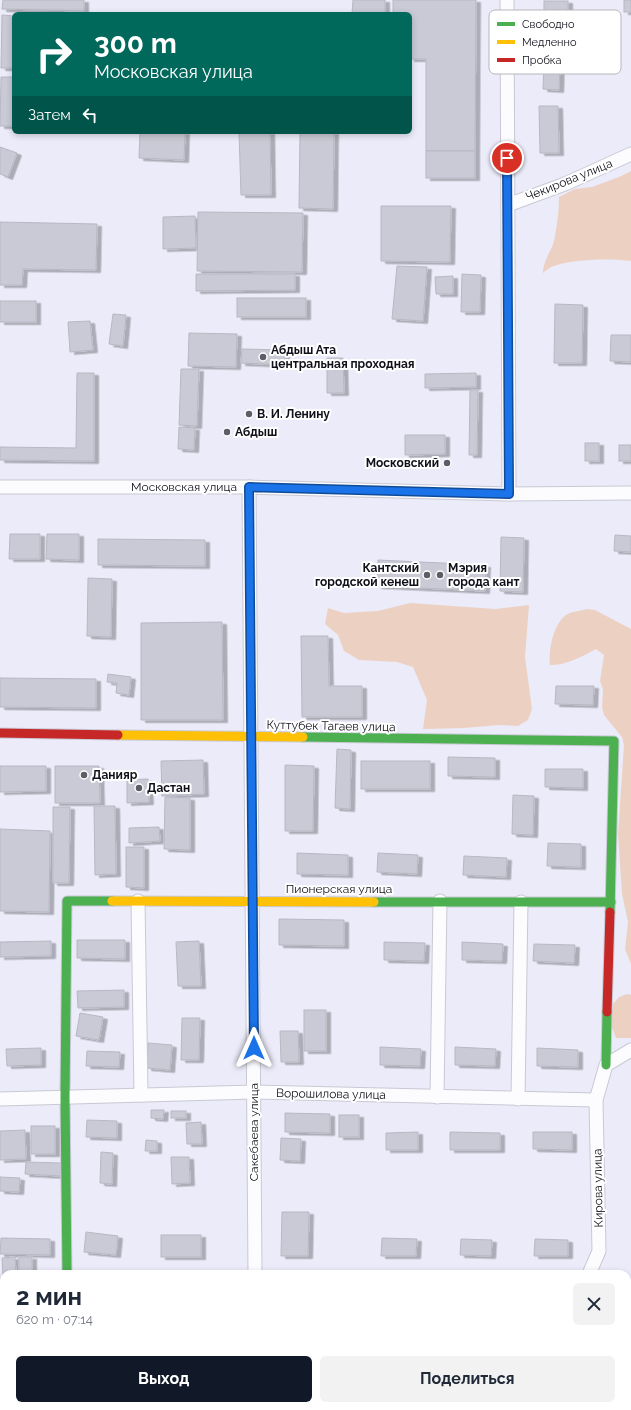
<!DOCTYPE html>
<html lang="ru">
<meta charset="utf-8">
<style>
body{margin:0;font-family:Raleway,sans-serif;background:#f2f2f3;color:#1f2937;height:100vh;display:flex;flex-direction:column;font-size:15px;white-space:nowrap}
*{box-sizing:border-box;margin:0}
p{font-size:13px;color:#747a83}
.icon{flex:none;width:22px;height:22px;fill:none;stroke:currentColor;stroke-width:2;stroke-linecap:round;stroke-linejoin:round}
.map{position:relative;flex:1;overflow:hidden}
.panel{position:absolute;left:0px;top:1270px;width:631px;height:140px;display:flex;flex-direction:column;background:#fff;border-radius:12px 12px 0 0;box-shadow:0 2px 6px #0003}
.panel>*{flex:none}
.guide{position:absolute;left:12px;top:12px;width:400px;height:122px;border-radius:6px;box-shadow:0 2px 6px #0003;background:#00695c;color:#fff;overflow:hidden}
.pin{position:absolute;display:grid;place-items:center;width:34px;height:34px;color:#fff;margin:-17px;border:2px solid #fff;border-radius:50%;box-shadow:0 1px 4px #0007}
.me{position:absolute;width:44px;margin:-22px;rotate:0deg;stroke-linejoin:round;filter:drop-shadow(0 0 3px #0008)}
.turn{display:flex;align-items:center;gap:14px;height:84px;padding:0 16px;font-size:18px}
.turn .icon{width:52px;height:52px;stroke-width:2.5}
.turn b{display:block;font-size:28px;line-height:34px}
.then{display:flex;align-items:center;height:38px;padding:0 16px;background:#0003;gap:8px;font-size:15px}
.round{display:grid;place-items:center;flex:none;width:42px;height:42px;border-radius:6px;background:#f2f2f3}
.summary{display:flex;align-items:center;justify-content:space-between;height:68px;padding:0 16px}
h1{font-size:24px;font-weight:700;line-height:30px}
.primary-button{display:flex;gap:8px;margin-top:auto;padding:8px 16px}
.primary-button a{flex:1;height:46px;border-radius:6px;background:#111827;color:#fff;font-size:16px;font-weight:700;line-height:46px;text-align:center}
.primary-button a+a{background:#f2f2f3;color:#1f2937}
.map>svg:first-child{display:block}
.green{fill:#ecd1c3}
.building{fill:#cacad6;stroke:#b8b8c4;filter:url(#shadow)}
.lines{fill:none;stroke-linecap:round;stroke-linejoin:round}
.street-casing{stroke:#c9c9d5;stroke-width:15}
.fast-casing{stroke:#c9c9d5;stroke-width:11}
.slow-casing{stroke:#c9c9d5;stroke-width:11}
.jam-casing{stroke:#c9c9d5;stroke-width:11}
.street{stroke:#fcfcfe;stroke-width:13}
.fast{stroke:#4caf50;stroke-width:9}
.slow{stroke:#ffc107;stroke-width:9}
.jam{stroke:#c62828;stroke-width:9}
.route-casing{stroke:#114b97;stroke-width:10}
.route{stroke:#1a73e8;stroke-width:7}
.poi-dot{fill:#5d5d68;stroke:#fff;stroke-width:1.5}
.labels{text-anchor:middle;stroke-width:4;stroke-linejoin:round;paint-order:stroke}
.street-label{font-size:12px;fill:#10101a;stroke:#fff}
.poi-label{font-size:12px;font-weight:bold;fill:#10101a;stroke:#fff;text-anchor:start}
.key{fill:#fff;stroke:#b7b7ba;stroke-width:1}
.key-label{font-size:11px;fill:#10101a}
</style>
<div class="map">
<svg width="631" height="1410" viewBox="0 0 631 1410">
<defs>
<filter id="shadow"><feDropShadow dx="4.5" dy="2.5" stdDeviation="0" flood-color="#0004"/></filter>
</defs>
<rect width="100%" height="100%" fill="#ebebf9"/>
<g class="green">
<path d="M631,171V261C611,258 569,259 551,267C548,269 545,271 543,273C543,261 551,252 554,241C557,226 559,212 559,197L575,189L592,187L619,177Z"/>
<path d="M410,603L495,609L529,605L525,657L532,709L528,720L518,726L499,725L464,728L423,729L427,700L413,667L397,662L359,660L344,651L338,635L325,624L328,608L344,613L378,611Z"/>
<path d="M586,609L595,610L631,629V964L625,949L628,922L622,894L618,834L624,745L622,737L604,715L602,707L603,689L600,681L604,655L596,649C581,657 567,665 550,665C548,650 554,621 568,614C573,611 581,611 586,609Z"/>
<path d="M627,994L631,995V1038H616L610,1022L613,1004L619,997Z"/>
</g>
<g class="building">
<path d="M3,0H84V11L2,9Z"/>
<path d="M353,0H385V14H352Z"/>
<path d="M393,0H476L475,151H426V59H410V14H393Z"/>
<rect x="624" y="0" width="7" height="12"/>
<rect x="544" y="1" width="24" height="19"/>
<path d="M2,15L14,16V68H1Z"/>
<path d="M545,35H561L559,90L543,89Z"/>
<path d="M1,77H14V126H0Z"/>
<path d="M539,106H558L559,153H540Z"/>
<path d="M140,132H185L184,160L139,158Z"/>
<path d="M239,132H270L271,195H241Z"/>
<path d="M300,132H334L333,209L299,208Z"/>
<path d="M0,147L17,153L8,177L0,174Z"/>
<rect x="426" y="151" width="49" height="27"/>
<path d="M381,206H451L450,262L381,261Z"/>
<path d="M198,212L303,213L302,272L197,271Z"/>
<path d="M195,216L196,248L163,249V217Z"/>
<path d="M0,222L97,224L96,270L23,269L22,285H0Z"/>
<path d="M397,266L427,267L423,321L392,319Z"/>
<path d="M196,274H295V290L196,291Z"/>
<path d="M462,274L481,275L480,312H461Z"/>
<path d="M453,276V294H436L435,277Z"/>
<rect x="237" y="298" width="69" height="19"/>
<rect x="0" y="301" width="36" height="21"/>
<path d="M555,304L583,305L582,363H554Z"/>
<path d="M113,314L126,315L123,346L109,344Z"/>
<path d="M90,321L93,350L70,352L68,322Z"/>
<path d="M189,333L237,334L236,367L188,366Z"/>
<path d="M611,335H631V362L610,361Z"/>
<path d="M242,349L285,350V365L241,363Z"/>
<path d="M327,358H343L344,393H327Z"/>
<path d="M181,369H199L197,426L179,425Z"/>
<path d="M77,373H94V461L0,460V447L76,448Z"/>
<path d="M476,373V387L425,388V374Z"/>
<path d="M470,390H478L477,455H469Z"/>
<path d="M179,427L195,428L194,450L178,449Z"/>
<path d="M405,435H445V454L405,455Z"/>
<rect x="585" y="443" width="14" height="18"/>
<rect x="619" y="445" width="12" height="16"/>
<path d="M10,534H40V559H9Z"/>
<path d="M47,534H79V560L46,559Z"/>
<path d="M615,535L631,536V552L614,551Z"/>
<path d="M501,537L524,538L523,592L500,591Z"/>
<path d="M98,539L205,540V566L98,565Z"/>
<path d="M378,560L486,565L485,591L377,586Z"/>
<path d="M88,578L112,579L111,637L87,636Z"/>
<path d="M222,622L223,720H141V623Z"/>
<path d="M301,636H328L329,686H362V717H302Z"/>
<path d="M108,674L131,677L129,695L116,693L117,683L107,682Z"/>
<path d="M0,678L96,679V708L0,707Z"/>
<path d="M556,686H594L593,705L555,704Z"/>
<path d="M337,749L351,750L350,809L335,808Z"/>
<path d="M448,757L495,758V777L448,776Z"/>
<path d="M203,760L204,794L162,796L161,761Z"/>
<rect x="361" y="761" width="69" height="28"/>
<path d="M285,765L314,766L313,831H285Z"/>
<path d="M0,766H46V791L0,792Z"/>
<path d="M55,766H99L100,803H55Z"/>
<path d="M545,769H583V788L545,787Z"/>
<path d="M148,779L149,802L127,803V780Z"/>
<path d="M513,795L534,796L533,835L512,834Z"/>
<path d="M165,797L190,798V850L164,849Z"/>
<path d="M94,806H115L116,874L95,875Z"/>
<path d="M53,807H70L69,883H53Z"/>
<path d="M159,827L160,841L129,843V828Z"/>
<path d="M0,829L50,831L49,912L0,911Z"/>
<path d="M548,843L581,844V867L547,866Z"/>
<path d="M126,847H144V888L126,887Z"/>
<path d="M297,853L348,855V875L297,874Z"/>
<path d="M378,853L418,855L417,874L377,872Z"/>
<path d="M464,856L507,858L506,877L463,875Z"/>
<path d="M279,919L344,920V946L279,945Z"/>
<path d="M77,940H125V959L77,958Z"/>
<path d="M51,941V956L0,957V942Z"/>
<path d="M199,941L201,986H178L176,942Z"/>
<path d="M384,942L425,943L424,961L384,960Z"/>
<path d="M462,942L503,944L502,961L462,960Z"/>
<path d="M534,944L575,945L574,963L533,961Z"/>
<path d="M124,990V1007L78,1008L77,991Z"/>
<rect x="304" y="1010" width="22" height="41"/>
<path d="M80,1013L103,1017L99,1040L76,1036Z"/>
<path d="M182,1018H200L199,1060H181Z"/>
<path d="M280,1031H298L299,1062H281Z"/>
<path d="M148,1043L172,1045L170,1070L147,1068Z"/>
<path d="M380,1047L421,1049L420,1066L380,1065Z"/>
<path d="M455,1047L496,1049L495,1066L455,1065Z"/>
<path d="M41,1048V1065L7,1066L6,1049Z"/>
<path d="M537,1048L578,1050V1067L537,1066Z"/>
<path d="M87,1051L120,1052L119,1067L86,1066Z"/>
<path d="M151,1110H164L163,1119L151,1118Z"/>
<rect x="171" y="1111" width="15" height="7"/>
<path d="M285,1113L330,1114V1133L285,1132Z"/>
<rect x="339" y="1115" width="20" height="22"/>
<path d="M87,1120L117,1121V1138L86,1137Z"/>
<path d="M201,1122L202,1144H187L186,1123Z"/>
<rect x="31" y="1126" width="24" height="28"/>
<path d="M25,1130L26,1159L0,1160V1131Z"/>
<path d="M418,1132V1150H386V1133Z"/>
<path d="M450,1132L500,1133V1150H450Z"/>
<path d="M533,1132H572V1150L533,1149Z"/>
<path d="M281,1138L301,1139L300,1161L280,1160Z"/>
<path d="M146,1140L157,1141V1151H145Z"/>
<path d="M101,1152L113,1153L112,1184L100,1183Z"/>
<path d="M171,1157H189L190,1183L172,1184Z"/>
<path d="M26,1162L61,1163V1176L25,1174Z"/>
<path d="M0,1177L20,1178L19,1192L0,1191Z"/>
<path d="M282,1212H309L308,1256H281Z"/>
<path d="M86,1232L118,1236L116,1255L84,1252Z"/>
<rect x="161" y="1235" width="40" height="22"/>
<path d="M1,1238L50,1239V1255L0,1254Z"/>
<path d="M382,1238L417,1239L416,1256H381Z"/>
<path d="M461,1239L492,1240L491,1256L460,1255Z"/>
<path d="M535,1239L568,1240V1256H534Z"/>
<path d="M15,1257L16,1274H4L3,1277L2,1258Z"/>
<rect x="19" y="1257" width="13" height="17"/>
<path d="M4,1318V1333L0,1334V1319Z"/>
<rect x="627" y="1334" width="3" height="21"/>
<path d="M627,1365H631V1399L627,1398Z"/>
<rect x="58" y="1406" width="20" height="4"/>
<rect x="121" y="1406" width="22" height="4"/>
<path d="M440,1406H462L463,1410H440Z"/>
<path d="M475,1406H493L494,1410H475Z"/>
<rect x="2" y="1407" width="21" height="3"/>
<rect x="192" y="1407" width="20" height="3"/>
<rect x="294" y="1408" width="31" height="2"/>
</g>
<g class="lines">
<g class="street-casing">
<g id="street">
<path d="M507,0L509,494"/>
<path d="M508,205L565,184L631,154"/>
<path d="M0,487H249L509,494L631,493"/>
<path d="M249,487L255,1274"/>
<path d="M138,901L141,1095"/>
<path d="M437,1097L440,901"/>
<path d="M0,1099L254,1092L596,1100L606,1065L631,1050"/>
<path d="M518,1099L521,902"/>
<path d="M589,1274L599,1251L596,1100"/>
<path d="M0,1287H4"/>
<path d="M256,1406V1410"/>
</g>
</g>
<g class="fast-casing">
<g id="fast">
<path d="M303,737L614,741L610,912"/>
<path d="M374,902H611"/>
<path d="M606,1065L607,1012"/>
<path d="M67,1274L65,1097L67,901H112"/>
</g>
</g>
<g class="slow-casing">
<g id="slow">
<path d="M118,735L303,737"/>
<path d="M112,901L374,902"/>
</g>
</g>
<g class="jam-casing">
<g id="jam">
<path d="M0,733L118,735"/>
<path d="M607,1012L610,912"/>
</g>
</g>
<use href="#street" class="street"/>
<use href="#fast" class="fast"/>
<use href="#slow" class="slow"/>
<use href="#jam" class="jam"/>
</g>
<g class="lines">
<g class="route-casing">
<path id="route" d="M254,1048L249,487L509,494L507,158"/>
</g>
<use href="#route" class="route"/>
</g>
<g class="poi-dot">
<circle cx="263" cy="357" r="4"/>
<circle cx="249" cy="414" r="4"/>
<circle cx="227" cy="432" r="4"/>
<circle cx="447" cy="463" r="4"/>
<circle cx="427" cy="575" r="4"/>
<circle cx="440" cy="575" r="4"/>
<circle cx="84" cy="775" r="4"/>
<circle cx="139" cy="788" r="4"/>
</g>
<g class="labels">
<g class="street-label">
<text transform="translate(569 180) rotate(-22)" y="4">Чекирова улица</text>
<text x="184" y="491">Московская улица</text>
<text transform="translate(331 726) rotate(1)" y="4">Куттубек Тагаев улица</text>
<text x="339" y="893">Пионерская улица</text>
<text transform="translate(331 1094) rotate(1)" y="4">Ворошилова улица</text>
<text transform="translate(254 1132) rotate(-90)" y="4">Сакебаева улица</text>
<text transform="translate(598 1188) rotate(-91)" y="4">Кирова улица</text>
</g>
<g class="poi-label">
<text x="271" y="354">Абдыш Ата<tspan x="271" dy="14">центральная проходная</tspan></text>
<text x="257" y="418">В. И. Ленину</text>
<text x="235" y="436">Абдыш</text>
<text x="439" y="467" text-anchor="end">Московский</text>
<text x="419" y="572" text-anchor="end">Кантский<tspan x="419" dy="14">городской кенеш</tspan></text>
<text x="448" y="572">Мэрия<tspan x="448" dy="14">города кант</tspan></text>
<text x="92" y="779">Данияр</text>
<text x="147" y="792">Дастан</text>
</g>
</g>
<rect x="489" y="10" width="132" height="64" rx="6" class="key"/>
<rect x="497" y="22" width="18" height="4" fill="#4caf50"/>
<rect x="497" y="40" width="18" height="4" fill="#ffc107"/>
<rect x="497" y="58" width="18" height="4" fill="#c62828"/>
<g class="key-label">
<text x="522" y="28">Свободно</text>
<text x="522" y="46">Медленно</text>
<text x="522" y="64">Пробка</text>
</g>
</svg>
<div class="pin" style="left:507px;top:158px;background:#d93025"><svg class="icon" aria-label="arrive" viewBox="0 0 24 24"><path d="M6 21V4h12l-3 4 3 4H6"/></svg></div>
<svg class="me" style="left:254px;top:1048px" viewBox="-20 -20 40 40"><path d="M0-17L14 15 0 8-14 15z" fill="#1a73e8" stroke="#fff" stroke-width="4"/></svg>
<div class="guide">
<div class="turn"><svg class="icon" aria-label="right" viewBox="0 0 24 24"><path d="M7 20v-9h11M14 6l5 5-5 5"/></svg><div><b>300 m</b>Московская улица</div></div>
<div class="then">Затем<svg class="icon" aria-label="left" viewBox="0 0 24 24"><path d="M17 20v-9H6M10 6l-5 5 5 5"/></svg></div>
</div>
<section class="panel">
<div class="summary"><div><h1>2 мин</h1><p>620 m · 07:14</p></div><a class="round"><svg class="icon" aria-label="close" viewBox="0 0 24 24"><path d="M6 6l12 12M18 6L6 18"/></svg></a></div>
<div class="primary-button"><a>Выход</a><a>Поделиться</a></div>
</section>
</div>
